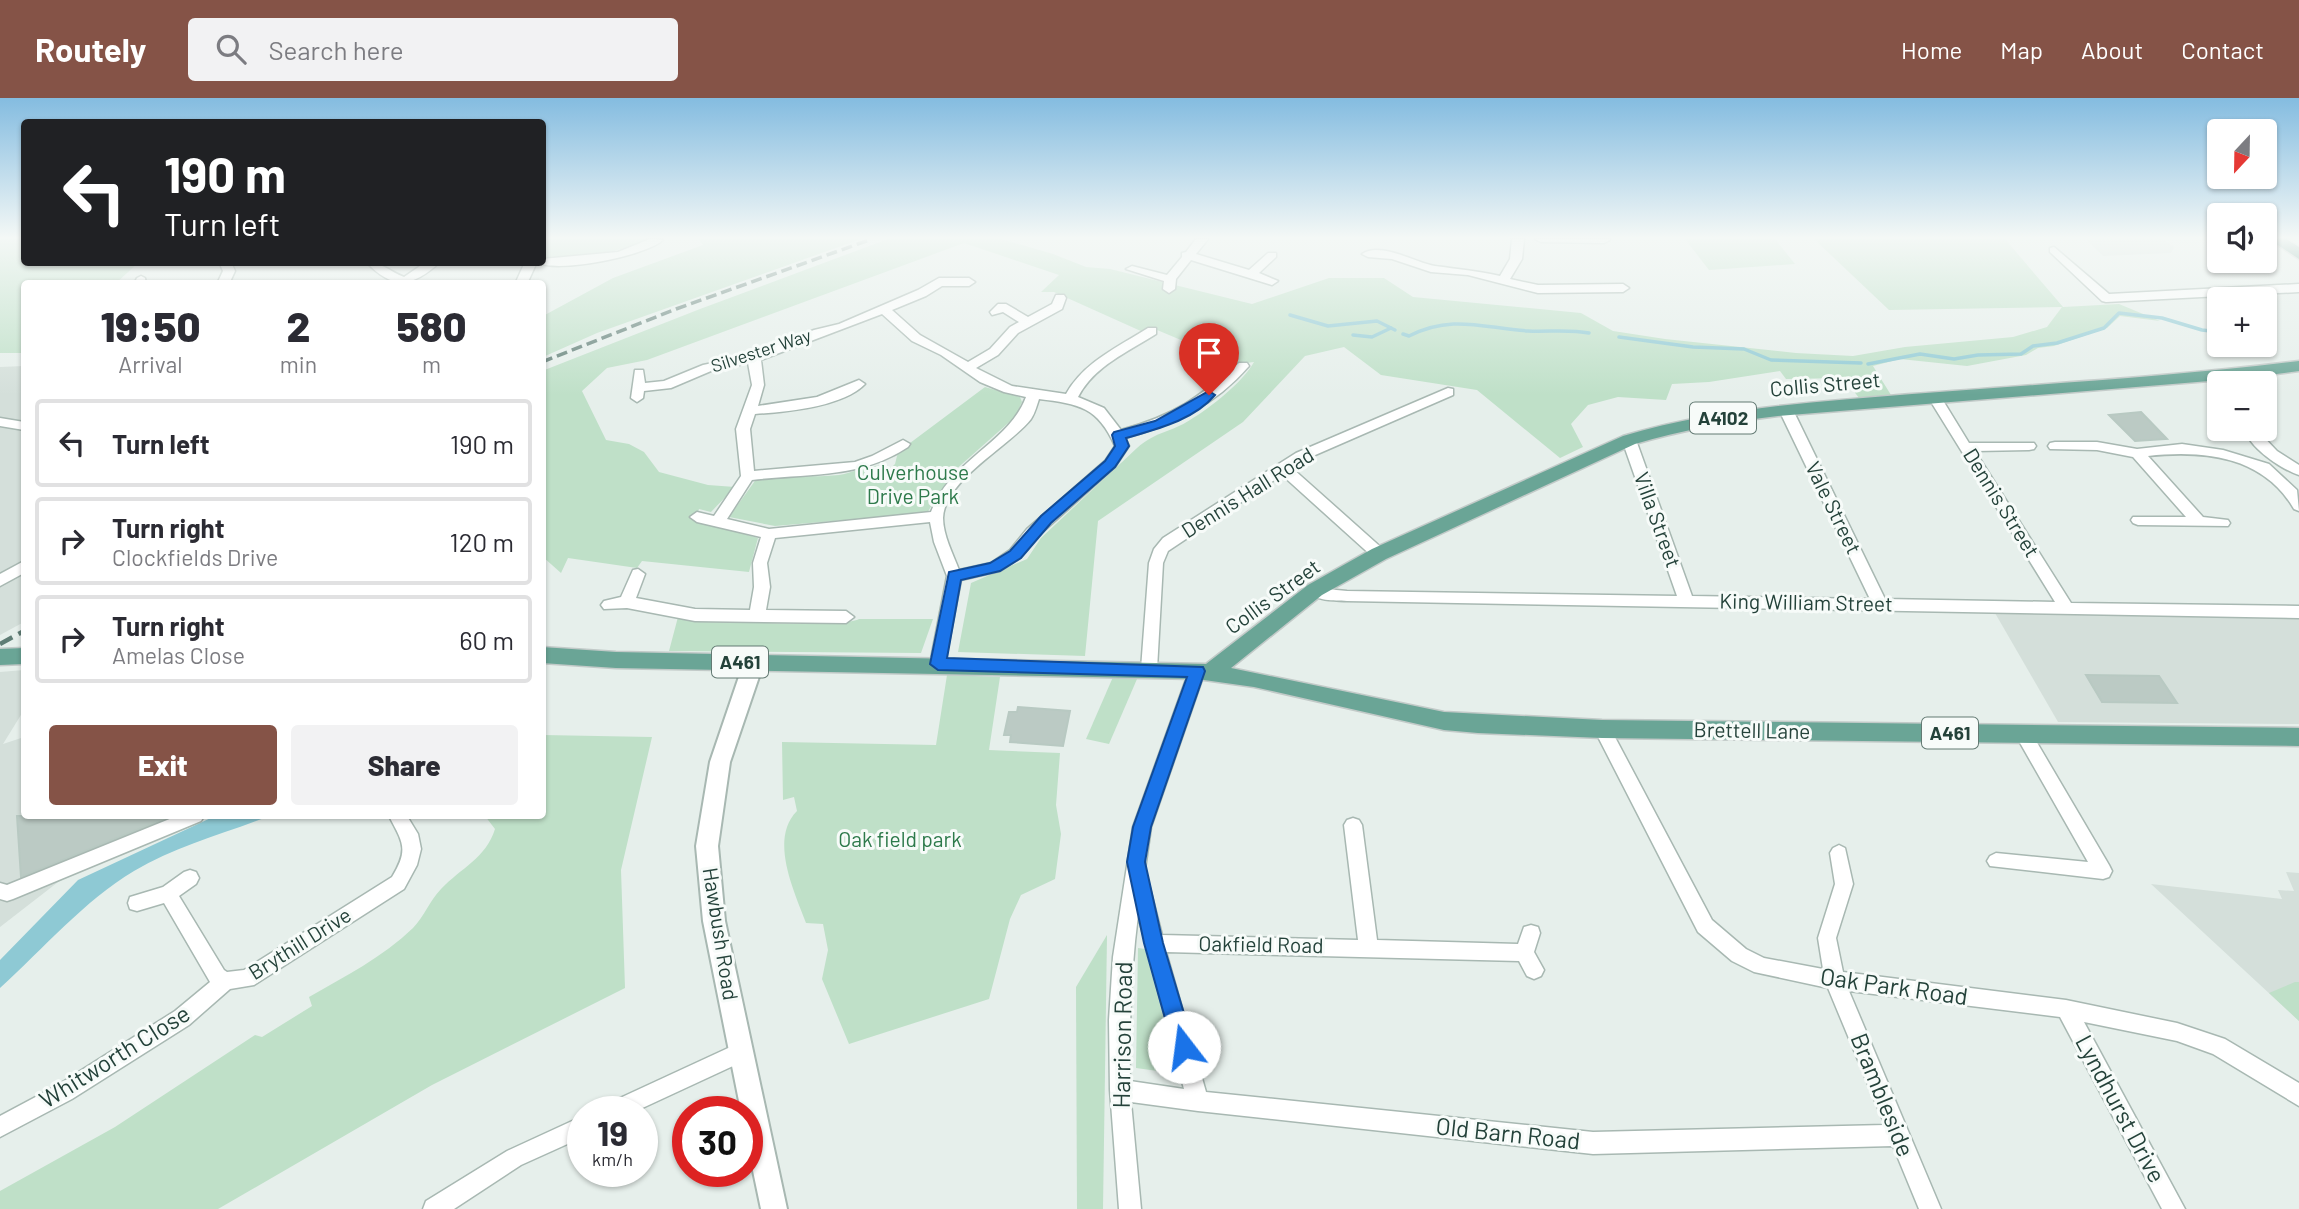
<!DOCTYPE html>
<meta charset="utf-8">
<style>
body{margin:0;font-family:Barlow,sans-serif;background:#f2f2f3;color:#2b2b33;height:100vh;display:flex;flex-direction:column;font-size:26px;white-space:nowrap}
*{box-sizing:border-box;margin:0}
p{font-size:23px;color:#7c7c81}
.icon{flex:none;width:38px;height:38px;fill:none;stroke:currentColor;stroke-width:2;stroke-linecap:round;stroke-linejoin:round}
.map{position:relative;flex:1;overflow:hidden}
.details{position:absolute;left:21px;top:182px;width:525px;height:539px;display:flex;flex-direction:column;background:#fff;border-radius:7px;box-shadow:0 2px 5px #0004}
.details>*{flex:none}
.hud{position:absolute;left:21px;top:21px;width:525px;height:147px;border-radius:7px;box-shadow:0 2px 5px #0004;background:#202124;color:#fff;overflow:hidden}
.needle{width:46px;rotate:202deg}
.buttons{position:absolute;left:2207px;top:21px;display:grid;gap:14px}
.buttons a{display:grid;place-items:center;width:70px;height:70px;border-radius:7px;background:#fff;box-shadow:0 2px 5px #0004;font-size:35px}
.speed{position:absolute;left:567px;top:998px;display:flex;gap:14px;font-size:35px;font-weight:700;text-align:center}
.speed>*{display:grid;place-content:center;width:91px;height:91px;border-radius:50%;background:#fff;box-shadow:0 2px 5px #0004;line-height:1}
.speed small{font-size:18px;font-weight:400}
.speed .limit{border:10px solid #d22;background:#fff;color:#111}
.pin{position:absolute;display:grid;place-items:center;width:60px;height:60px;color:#fff;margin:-72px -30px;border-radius:50% 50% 50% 0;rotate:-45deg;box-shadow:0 0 7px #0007}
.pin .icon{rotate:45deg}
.me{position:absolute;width:77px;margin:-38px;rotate:345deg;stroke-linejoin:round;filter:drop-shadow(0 0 5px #0008)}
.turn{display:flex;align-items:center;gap:24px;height:147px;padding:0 28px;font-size:32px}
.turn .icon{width:91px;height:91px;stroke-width:2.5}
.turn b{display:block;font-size:49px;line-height:60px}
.eta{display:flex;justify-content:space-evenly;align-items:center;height:119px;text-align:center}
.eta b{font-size:42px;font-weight:800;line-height:49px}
.cta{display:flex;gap:14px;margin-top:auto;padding:14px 28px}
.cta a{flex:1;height:80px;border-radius:7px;background:#855347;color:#fff;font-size:28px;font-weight:800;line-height:80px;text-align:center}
.cta a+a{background:#f2f2f3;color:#2b2b33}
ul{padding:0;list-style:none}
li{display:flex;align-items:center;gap:21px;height:88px;margin:0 14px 10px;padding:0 14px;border:4px solid #e1e1e2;border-radius:7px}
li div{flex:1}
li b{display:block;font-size:26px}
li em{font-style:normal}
header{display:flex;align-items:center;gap:42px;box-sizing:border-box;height:98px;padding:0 35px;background:#855347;color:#fff}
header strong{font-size:33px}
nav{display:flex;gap:38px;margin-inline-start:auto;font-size:24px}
.search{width:490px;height:63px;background:#f2f2f3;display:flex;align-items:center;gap:18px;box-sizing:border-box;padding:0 24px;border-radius:7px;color:#7c7c81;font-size:26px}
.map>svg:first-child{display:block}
.built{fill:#d4dfda}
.green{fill:#bfe0c8}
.water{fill:#8ec9d4}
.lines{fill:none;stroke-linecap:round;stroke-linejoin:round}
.stream{stroke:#8ec9d4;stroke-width:3.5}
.building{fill:#bbcac4;stroke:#b8c9c2;stroke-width:2}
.minor-casing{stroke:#a8b8b2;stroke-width:3}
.tertiary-casing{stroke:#a8b8b2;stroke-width:4}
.primary-casing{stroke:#c2cac8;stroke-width:3}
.trunk-casing{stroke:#c2cac8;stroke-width:3}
.minor{fill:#fff;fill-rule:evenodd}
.tertiary{fill:#fff;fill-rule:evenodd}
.primary{fill:#6aa596;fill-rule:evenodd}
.trunk{fill:#4c8a7c;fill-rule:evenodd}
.rail-far1{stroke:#5f7d75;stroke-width:3.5;stroke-dasharray:11 5;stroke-linecap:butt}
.rail{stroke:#5f7d75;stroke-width:4.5;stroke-dasharray:14 7;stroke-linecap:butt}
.route{fill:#1a73e8;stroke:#114b97;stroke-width:2}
.labels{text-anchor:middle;stroke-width:6;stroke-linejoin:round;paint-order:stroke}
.far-street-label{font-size:18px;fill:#24423a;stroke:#f7fbf9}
.shield{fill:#f7fbf9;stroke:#637a73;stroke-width:2}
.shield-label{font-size:19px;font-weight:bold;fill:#24423a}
.street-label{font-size:21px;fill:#24423a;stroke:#f7fbf9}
.park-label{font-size:21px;fill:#2d7a4b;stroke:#f7fbf9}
.near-street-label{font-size:24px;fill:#24423a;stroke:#f7fbf9}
</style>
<header>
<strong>Routely</strong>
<div class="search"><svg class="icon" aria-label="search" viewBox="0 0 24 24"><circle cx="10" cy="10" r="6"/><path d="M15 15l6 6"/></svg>Search here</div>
<nav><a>Home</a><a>Map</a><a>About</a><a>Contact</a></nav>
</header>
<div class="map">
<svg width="2299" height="1111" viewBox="0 0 2299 1111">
<rect width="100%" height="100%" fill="#e6efeb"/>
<g class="built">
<path d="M2086,141H2163L2174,149L2171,155L2103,158Z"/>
<path d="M24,268V524L0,537V269Z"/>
<path d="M1995,515L2299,520V626L2058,624Z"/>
<path d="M24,572V612L3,646L24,639V718H202L71,774L0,829V574Z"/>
<path d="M2286,774L2299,775V923L2151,786L2282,801L2278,792L2294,793Z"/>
</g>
<g class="green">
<path d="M0,141H24V164L138,165L116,185L24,186V255H0Z"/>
<path d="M543,141H658L598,157L543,161Z"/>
<path d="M699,141H861L597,235L543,259V218L613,180L703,147Z"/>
<path d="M888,141H1001L1053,156L1086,169L1110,171L1252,206L1329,180H1384L1413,199L1581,215L1613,233L1665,241L1796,255L1853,258L1905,249L2013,239L2047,229L2062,209L1889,212L1814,141H2005L2063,209L2119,206L2160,223L2120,218L2107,230L2054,248L2038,250L2026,257L1967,268L1900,261L1873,268L1891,297L1859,300L1844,280L1786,281L1780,273L1709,284L1672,286L1666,302L1618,299L1588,307L1571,326L1583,349L1560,360L1477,292L1381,277L1344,249L1305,258L1243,324L1098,423L1085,558L958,554L971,485L1027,461L1041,440L1137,350C1156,333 1172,334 1190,322C1210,310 1243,284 1254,264L1238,266L1150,229L1143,234L1054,194H1041L1059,177L964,145L647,262L607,270L582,293L606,342L629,346L644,354L659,374L708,387L735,389L711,414L699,411L695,422L758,440L749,474L642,463L637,470L568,460L561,475L543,459L542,273L700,211Z"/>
<path d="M1685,141H1775L1795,166L1709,172Z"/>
<path d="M985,289L1020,299L1022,304L1015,319L953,374L927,415L775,428L729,419L757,380C784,376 812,380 839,377C858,374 872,363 891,370L895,366L898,354Z"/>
<path d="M678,519C708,522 838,532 859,521H933L921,555L669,553Z"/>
<path d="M947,577L1000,579L989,652L1060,655L1056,707L1061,736L1055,781L1021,797L1010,821L989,901L849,946L822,881L828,852L823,826L806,825C794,793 769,741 797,713L794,699L783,702L782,644L936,647Z"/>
<path d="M1113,579L1137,581L1109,646L1086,641Z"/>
<path d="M543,637L652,639L621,772L625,890L432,987L218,1111H0V1093L115,1029L255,937L262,939L312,908L309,899C344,879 383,859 413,830C424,819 430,802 441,791C461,770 486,760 495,731L485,718H542Z"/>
<path d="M1107,837L1103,1111H1077L1076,889Z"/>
<path d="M1138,850L1145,851L1179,976L1136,970Z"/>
<path d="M2295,884H2299V923L2269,895Z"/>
</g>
<path class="water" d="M215,718H269C224,736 176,748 134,773C84,803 44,850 0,890V862L78,782Z"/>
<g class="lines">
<g class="stream">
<path d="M1290,217L1328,228L1377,223L1395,232"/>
<path d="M1403,236L1409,238C1452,216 1483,230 1528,233C1549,234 1569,231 1589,235"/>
<path d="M1353,237L1372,239L1391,230"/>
<path d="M1619,239L1693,249L1744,251L1771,262L1861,265"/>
<path d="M1868,266L1920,256L1954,261L1978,257L2021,256L2033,248L2057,245L2104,230L2119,215L2162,220L2202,232L2219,234"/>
</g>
</g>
<g class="building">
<path d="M2141,314L2167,341L2135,343L2109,317Z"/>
<path d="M2086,577L2159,578L2177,605L2102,604Z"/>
<path d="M1018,609L1070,613L1063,648L1010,644L1011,637H1004L1009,614H1017Z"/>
<path d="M17,718H171L21,779Z"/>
</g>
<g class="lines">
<g class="minor-casing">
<g id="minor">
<path d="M650,141L663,142C646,158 555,176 537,164H542V161L618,154Z"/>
<path d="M1196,141H1208L1196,156L1249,172L1268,155H1276V159L1259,175L1278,183L1272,187L1191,162L1176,181L1175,191L1169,195L1163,191L1164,183L1126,171L1132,168L1167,177L1182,159V155L1186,154Z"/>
<path d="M1512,141H1524L1522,161L1510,181L1538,187L1623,186L1629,190L1623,194L1538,195L1468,177L1431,174L1392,161L1368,159L1362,156C1380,143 1416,165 1435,168C1457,171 1478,173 1500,178L1510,161Z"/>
<path d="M1535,141H1609L1610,142L1604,145L1541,144Z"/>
<path d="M2054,149L2109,196L2299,186V194L2106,204L2102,203L2050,154V150Z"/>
<path d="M219,164H231L235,173L229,186H217L223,173Z"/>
<path d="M366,164C381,164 389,173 404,179L426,164H440C412,190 393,192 366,164Z"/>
<path d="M525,164H537L527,186H515Z"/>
<path d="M141,178L145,180L146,186H134L137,180Z"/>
<path d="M939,180H969L975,184L969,188H942L926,198L892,212L920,237L968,264L990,251L1010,229L1019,224L1003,214L992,217L990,214L998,206H1006L1028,219L1052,206L1056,197H1064L1066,200L1062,211L1018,235L998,257L976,270L1012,288L1066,296C1084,264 1118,249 1148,230H1156V236C1128,254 1094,268 1078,299L1104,310L1121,332C1176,317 1196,301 1239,265H1247L1249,268C1215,307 1174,327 1125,340L1129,348L1115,369L1037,439L1020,460L1000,473L961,482L944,570H932L930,566L947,478L934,444L930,424L775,440L767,465L770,489L766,512L846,513L854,519L846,525L695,523L627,510L604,511L601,507L604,503L621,499L633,472L638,471L645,476L636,500L695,511L750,512L754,489L753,465L761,439L697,424L690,419L697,414L714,418L741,378L736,331L752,287L748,265L711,273L671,290L644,293L643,300L637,304L631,300L635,272H643L645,285L664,283L703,267L751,257L814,232L839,226L918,192ZM882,216L912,243L941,257L980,284L1004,294L1026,299C1009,345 950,362 931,414L769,431L727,421L752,382C808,375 860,381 908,349L910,346L903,342L872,358L855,364L754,373L750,331L755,316C786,314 843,309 865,286L859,282L817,299L758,308L764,287L761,262ZM1039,301C1079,306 1098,309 1115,348L1105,363L1027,431L1010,452L991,465L959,472C953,456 943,437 943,420C944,382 1010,348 1031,321C1035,315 1037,307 1039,301Z"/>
<path d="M1448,290L1453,291V297L1306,361L1292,370L1384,452L1386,456L1384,460H1374L1282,377L1168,453L1163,465L1157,571L1155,575H1143L1141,571L1149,465L1154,451L1163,440L1296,355Z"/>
<path d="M1934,295L1939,296L1969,345H2034L2036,348L2034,351L2029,352L1975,353L2071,505L2299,508V520L1347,503C1333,502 1317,504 1307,492L1315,487L1326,491L1347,493L1677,498L1622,342L1629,338L1636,342L1692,498L1870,501L1779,312L1786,308L1793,312L1885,501L2055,504L1928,299Z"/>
<path d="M0,320L24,324V332L0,328Z"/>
<path d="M2246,331H2256L2277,353L2299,367V377C2283,372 2246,348 2246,331Z"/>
<path d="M2055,344H2097L2137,351L2182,346L2223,352L2269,366L2297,392L2299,413L2294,411C2263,358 2204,352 2148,358L2203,419L2228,422L2230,425L2228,428L2138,427L2133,425L2131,422L2133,419H2186L2133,359L2097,352L2050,351L2048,348L2050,345Z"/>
<path d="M24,463V475L0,488V476Z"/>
<path d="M1197,567L1203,569L1205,573L1151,729L1145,771L1162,837L1358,842L1344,727L1347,722L1353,720L1359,722L1362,727L1377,842L1518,846L1524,829L1531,827L1538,829L1540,835L1534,854L1544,872L1541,878L1534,881L1527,878L1519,863L1166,854L1206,994L1593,1034L1885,1027L1828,890L1754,874L1732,863L1698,834L1594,631L1596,626H1608L1712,822L1746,851L1764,860L1823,871L1818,840L1835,786L1830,755L1833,750L1839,747L1845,750L1853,786L1836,840L1843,874L2066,902L2177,925L2225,941L2299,985V1008L2213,956L2177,943L2084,924L2185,1111H2162L2060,919L1849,893L1941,1111H1919L1893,1048L1593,1056L1198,1013L1131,1004L1141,1111H1119L1110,992L1109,922L1113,859L1133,729L1189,573L1191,569ZM1138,817L1184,991L1130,983C1129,927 1131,872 1138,817Z"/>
<path d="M2023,629L2029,631L2109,767L2112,773L2109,779L2103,781L1990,768L1987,763L1990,758L1996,755L2088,764L2015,636L2017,631Z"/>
<path d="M177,718H204L201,723L13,801L7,803L0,801V785L7,787Z"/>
<path d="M389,718H407L418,736L421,751L417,767L404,791L254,887L230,891L189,927L72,1001L0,1039V1018L58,987L175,913L210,884L164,805L137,813L130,811L128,805L130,799L163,789L184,774L190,772L196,774L199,780L196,786L179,798L224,872L227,874L244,872L392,779C409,751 403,745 389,718Z"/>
<path d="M739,945L746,948L749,955L746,962L636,1013H604L607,1006Z"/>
<path d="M583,1018V1039L521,1067L454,1111H423L426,1103L507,1053Z"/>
</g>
</g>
<g class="tertiary-casing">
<path id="tertiary" d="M754,557L761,559L764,564L730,664L718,748L725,823L787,1111H761L747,1044V1013H741L703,823L696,748L710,664L744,564L747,559Z"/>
</g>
<g class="primary-casing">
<g id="primary">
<path d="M2299,263V273L2246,280L1778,318C1730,324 1682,332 1635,346L1386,461L1322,497L1231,570L1444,614L1602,622L2299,630V648L1602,640L1478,635L1444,632L1254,589L1197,581L616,570L542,565V549L616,554L1206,566L1308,487L1372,451L1623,338C1717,310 1814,304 1912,296C2041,286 2170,279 2299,263Z"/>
<path d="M24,550V566L0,567V551Z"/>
</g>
</g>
<g class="trunk-casing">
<path id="trunk" d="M2269,141H2286L2299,149V161Z"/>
</g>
<use href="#minor" class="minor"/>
<use href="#tertiary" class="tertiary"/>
<use href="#primary" class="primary"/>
<use href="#trunk" class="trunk"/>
<path class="rail-far1" d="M542,264L676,211L872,141"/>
<path class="rail" d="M0,546L24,533"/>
</g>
<linearGradient id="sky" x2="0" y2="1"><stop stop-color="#84bce0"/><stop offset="0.47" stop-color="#f4f8f6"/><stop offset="1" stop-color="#f4f8f6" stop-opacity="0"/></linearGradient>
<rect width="2299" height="297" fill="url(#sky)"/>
<path class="route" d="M1209,293L1215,297C1194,322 1157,331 1126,340L1129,348L1115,369L1051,425L1021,460L1000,473L961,482L947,560L1203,569L1205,573L1151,729L1145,764L1163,845L1194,949L1191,956L1184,959L1176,956L1173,949L1144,845L1127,764L1133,729L1187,579L938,572L930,566L949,474L990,465L1010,453L1041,418L1105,363L1115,348L1112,337L1114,334L1155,323Z"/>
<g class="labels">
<g class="far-street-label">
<text transform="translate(761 253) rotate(-18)" y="6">Silvester Way</text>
</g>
<g class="shield">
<rect x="1690" y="304.5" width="66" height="31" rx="5"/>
<rect x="712" y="548.5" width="56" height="31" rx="5"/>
<rect x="1922" y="619.5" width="56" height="31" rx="5"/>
</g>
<g class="shield-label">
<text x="1723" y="327">A4102</text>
<text x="740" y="571">A461</text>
<text x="1950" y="642">A461</text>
</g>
<g class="street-label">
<text transform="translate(1825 287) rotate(-5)" y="7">Collis Street</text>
<text transform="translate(1248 395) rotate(-32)" y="7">Dennis Hall Road</text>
<text transform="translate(2001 405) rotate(58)" y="7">Dennis Street</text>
<text transform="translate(1833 410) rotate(64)" y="7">Vale Street</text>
<text transform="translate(1657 422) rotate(70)" y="7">Villa Street</text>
<text transform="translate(1273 499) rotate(-36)" y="7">Collis Street</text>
<text transform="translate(1806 505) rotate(1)" y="7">King William Street</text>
<text transform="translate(1752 633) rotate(1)" y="7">Brettell Lane</text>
<text transform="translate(720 836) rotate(81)" y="7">Hawbush Road</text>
<text transform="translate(300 846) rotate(-32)" y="7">Brythill Drive</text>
<text transform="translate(1261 847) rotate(1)" y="7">Oakfield Road</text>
</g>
<g class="park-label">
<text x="913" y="382">Culverhouse<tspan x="913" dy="24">Drive Park</tspan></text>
<text x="900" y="749">Oak field park</text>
</g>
<g class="near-street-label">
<text transform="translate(1894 889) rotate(8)" y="8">Oak Park Road</text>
<text transform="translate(1123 937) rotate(-89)" y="8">Harrison Road</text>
<text transform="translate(115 959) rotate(-32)" y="8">Whitworth Close</text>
<text transform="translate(1882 997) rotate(68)" y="8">Brambleside</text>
<text transform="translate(2120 1011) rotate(62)" y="8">Lyndhurst Drive</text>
<text transform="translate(1508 1036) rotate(6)" y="8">Old Barn Road</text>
</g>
</g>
</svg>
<div class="buttons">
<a><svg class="needle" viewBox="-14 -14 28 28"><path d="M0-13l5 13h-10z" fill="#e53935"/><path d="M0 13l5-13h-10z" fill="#7c7c81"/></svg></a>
<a><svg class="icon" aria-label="sound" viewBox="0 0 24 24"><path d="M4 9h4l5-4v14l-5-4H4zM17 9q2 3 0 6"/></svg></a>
<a>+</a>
<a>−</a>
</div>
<div class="speed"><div>19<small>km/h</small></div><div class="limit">30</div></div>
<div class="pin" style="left:1209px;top:297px;background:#d93025"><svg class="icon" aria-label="arrive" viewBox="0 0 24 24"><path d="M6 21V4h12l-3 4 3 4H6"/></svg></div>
<svg class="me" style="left:1184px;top:949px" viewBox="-20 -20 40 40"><circle r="19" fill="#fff"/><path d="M0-13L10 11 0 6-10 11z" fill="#1a73e8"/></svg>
<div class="hud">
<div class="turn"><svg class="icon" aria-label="left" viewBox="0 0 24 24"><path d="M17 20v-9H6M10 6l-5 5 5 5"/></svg><div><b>190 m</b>Turn left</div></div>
</div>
<section class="details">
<div class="eta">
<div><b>19:50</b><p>Arrival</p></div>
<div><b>2</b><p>min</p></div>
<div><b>580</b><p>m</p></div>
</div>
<ul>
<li><svg class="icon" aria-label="left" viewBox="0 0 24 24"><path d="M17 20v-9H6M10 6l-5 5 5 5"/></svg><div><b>Turn left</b></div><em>190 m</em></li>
<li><svg class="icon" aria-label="right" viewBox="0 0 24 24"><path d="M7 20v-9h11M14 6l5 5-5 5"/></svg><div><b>Turn right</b><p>Clockfields Drive</p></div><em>120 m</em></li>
<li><svg class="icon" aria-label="right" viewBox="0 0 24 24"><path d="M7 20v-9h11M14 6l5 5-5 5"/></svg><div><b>Turn right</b><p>Amelas Close</p></div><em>60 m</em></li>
</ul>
<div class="cta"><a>Exit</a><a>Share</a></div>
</section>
</div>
